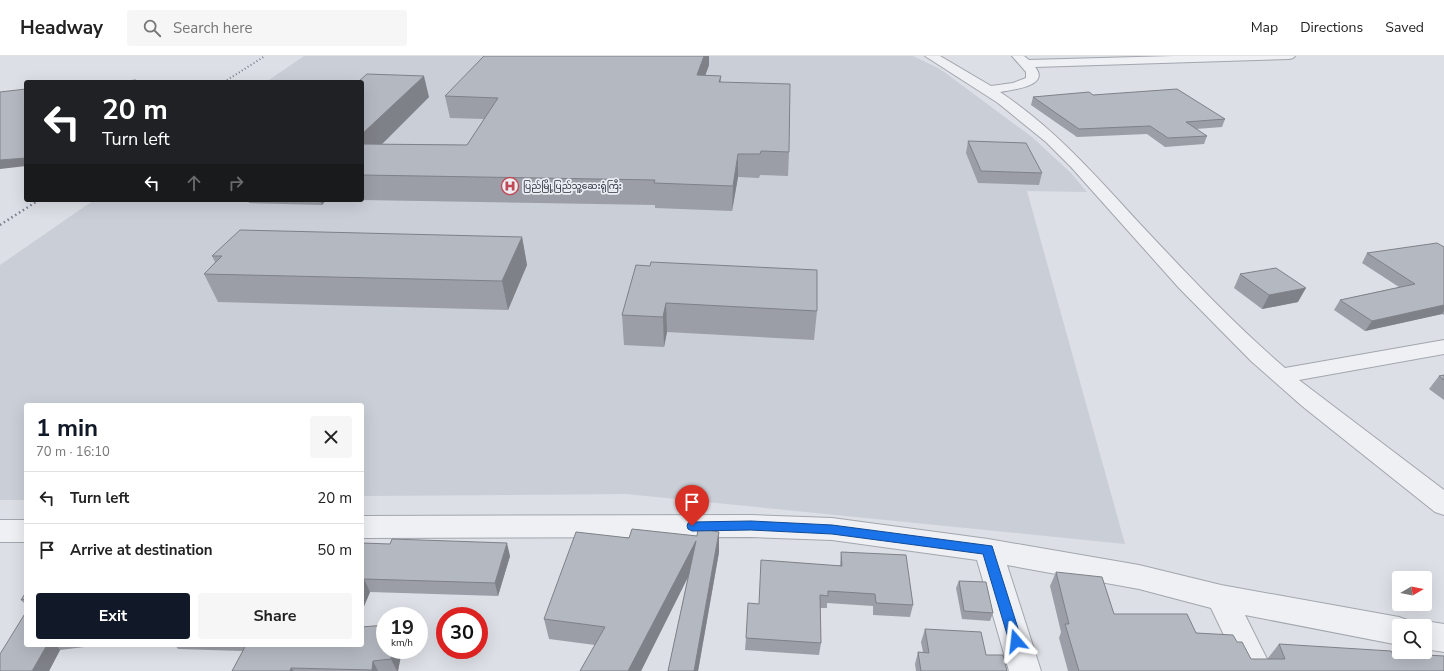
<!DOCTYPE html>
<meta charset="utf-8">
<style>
body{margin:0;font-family:"Nunito Sans","Noto Sans Myanmar",sans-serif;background:#f6f6f6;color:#222;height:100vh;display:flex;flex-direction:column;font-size:15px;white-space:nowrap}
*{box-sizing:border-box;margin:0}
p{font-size:13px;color:#767676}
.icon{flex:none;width:22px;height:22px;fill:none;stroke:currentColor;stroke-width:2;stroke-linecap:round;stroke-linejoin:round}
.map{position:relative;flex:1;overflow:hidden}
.details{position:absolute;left:24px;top:347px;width:340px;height:244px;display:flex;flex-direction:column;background:#fff;border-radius:4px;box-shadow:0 4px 16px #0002}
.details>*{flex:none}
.banner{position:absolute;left:24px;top:24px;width:340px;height:122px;border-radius:4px;box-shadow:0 4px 16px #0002;background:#202124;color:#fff;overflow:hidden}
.needle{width:26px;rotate:80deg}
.buttons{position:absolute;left:1392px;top:515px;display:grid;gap:8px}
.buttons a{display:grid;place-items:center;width:40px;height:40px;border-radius:4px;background:#fff;box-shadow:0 4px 16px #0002;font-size:20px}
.speed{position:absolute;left:376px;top:551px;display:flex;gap:8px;font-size:20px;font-weight:700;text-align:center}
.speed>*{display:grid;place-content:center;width:52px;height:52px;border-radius:50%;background:#fff;box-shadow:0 4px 16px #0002;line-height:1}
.speed small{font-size:10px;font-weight:400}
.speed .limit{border:6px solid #d22;background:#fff;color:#111}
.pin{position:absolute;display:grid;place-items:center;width:34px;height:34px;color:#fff;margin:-41px -17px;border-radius:50% 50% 50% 0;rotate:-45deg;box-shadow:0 0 4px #0007}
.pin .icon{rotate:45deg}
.me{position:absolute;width:44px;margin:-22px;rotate:343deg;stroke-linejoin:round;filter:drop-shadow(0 0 3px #0008)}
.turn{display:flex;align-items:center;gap:14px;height:84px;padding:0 12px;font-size:18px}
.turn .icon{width:52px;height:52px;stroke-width:2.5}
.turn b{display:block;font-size:28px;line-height:34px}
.lanes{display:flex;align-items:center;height:38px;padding:0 12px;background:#0003;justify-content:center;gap:20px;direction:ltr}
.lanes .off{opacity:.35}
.round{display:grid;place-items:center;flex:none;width:42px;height:42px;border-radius:4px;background:#f6f6f6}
.summary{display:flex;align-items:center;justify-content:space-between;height:68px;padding:0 12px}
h1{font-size:24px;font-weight:700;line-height:30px;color:#111827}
.primary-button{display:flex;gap:8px;margin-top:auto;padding:8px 12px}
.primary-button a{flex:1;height:46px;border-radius:4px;background:#111827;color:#fff;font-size:16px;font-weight:700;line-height:46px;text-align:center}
.primary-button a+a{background:#f6f6f6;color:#222}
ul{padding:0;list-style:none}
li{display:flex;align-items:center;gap:12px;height:52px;padding:0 12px;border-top:1px solid #e0e0e0}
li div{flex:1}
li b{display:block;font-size:15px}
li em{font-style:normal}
header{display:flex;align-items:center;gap:24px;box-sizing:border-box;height:56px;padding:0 20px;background:#fff;border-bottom:1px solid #e0e0e0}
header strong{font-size:19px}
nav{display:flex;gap:22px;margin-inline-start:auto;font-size:14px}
.search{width:280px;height:36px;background:#f6f6f6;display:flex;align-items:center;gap:10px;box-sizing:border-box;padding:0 14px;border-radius:4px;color:#767676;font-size:15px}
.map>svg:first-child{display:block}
.built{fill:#caced6}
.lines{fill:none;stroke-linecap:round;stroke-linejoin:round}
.street-casing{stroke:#a2a6ae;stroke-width:2}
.street{fill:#eef0f4;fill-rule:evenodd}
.rail-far1{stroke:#777e8d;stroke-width:2;stroke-dasharray:1 2.5;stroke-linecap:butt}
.rail{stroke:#777e8d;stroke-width:2.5;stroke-dasharray:1.5 3;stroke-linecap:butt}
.wall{fill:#9b9ea6}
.shaded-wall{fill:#7e8187}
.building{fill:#b4b8c1;stroke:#7e8187}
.route{fill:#1a73e8;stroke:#114b97}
.labels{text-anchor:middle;stroke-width:3.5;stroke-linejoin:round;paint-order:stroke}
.far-poi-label{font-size:9px;fill:#272d3a;stroke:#ebeef3;text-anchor:start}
</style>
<header>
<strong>Headway</strong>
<div class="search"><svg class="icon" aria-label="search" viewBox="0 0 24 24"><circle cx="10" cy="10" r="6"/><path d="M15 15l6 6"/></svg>Search here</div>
<nav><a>Map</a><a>Directions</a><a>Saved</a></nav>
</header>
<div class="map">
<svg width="1444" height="615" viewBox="0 0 1444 615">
<rect width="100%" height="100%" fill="#dcdfe5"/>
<path class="built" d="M304,0H913L940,13L1032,81L1071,117L1087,136L1027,135L1125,488L626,438L362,440V349H26V444H0V209L94,144H362V26H266Z"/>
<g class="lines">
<g class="street-casing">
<g id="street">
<path d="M925,0H940L991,30L1013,27L1026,22V16L1012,0H1024L1029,4L1173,0H1295L1293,2L1289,3L1035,11C1051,30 1012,34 1000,36C1055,73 1096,120 1141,169C1187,218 1234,268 1285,312L1444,284V298L1299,324L1444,434V459L1435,456L1302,350L1251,305L1179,232L1071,111L1046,86L998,47Z"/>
<path d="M751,459L832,462L988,483L1139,509L1221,529L1399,561L1410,565L1412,570H1399V589L1245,559L1273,615H1241L1211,552L1139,533L1007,509L1041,615H1009L977,504L832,484L751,481L362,482V460Z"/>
<rect x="0" y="464" width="26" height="22"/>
<path d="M1425,565L1444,568V596L1425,593V570H1414Z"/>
</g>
</g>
<use href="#street" class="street"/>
<path class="rail-far1" d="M224,26L265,0"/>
<path class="rail" d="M0,169L39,144"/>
</g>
<g class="wall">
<path d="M709,9L705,19L721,20V27L789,96L788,120L760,119L759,122L738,121L732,155L655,152V149L362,144V26L429,41L382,88L467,89L484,63L450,62L445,40Z"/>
<path d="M1093,39L1225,63L1222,71L1196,73L1207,80L1204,88L1165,91L1147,78L1077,81L1031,49L1033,41Z"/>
<path d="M968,85L1042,117L1039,129L978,127L966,97Z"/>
<path d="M248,144H326L322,149L249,147Z"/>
<path d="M522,181L527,209L508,254L218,246L204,218L215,206L212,200Z"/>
<path d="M1444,191V259L1442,258L1365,275L1334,254L1340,244L1399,231L1362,207L1367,197Z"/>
<path d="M636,209L817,255L814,284L667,276L664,291L624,289L622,259Z"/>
<path d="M1240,218L1298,246L1262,253L1234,232Z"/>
<path d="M1444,319V344L1429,333L1439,320Z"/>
<path d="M719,476V496L698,615H668L688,521L641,615H580L595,589L549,583L544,563L629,482L697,480Z"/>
<path d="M362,487L510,500L498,540L370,536L362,555Z"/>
<path d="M841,496L913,549L910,561L873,559V550L827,547V552H820L821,587L819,599L745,594L746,582L759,548L840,509Z"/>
<path d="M1056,516L1114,558L1237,586L1251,603H1268V602L1279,588L1392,597L1444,615H1068L1059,582L1061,576L1050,530Z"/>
<path d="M959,525L993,557L990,565L962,563L956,532Z"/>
<path d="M26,536V549L21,544Z"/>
<path d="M925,573L986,599L1007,615H916L915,608L918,596H923L921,586Z"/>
<path d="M26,589H101L60,594L49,615Z"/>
<path d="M175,589H362L385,594H402L398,615H232L243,595L178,593Z"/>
</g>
<g class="shaded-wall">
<path d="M704,0H709V9L698,40L697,19Z"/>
<path d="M424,20L429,41L362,108V78Z"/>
<path d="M738,98V121L732,155L733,130Z"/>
<path d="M26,102V110L0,113V104Z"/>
<path d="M320,144H326L322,149Z"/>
<path d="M522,181L527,209L508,254L502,225Z"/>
<path d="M1306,232L1298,246L1262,253L1269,239Z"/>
<path d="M666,247L667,276L664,291L663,261Z"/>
<path d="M1444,249V255L1442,258L1365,275L1372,265Z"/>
<path d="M719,476V496L698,615H694Z"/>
<path d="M696,485V505L641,615H628Z"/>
<path d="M507,487L510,500L498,540L495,527Z"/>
<path d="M364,523L370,536L362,555V528Z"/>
<path d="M47,589H56L60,594L49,615H32Z"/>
<path d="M393,594H402L398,615H397L391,603Z"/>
<path d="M373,605L378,615H372V614Z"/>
<path d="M291,612L294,615H290Z"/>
</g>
<g class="building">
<path d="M484,0H704L697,19L721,20L719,26L790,28L789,96L761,95L760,98H738L733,130L654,127L655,124L362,119V88L467,89L498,42L445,40Z"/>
<path d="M367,18L424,20L362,78V26H358Z"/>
<path d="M136,24L134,26H117Z"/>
<path d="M26,33V102L0,104V36Z"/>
<path d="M1177,33L1225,63L1186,66L1207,80L1168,82L1150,70L1079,73L1033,41L1089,36L1093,39Z"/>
<path d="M968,85L1026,87L1042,117L981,115Z"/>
<path d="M240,174L522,181L502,225L204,218L222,200H212Z"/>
<path d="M1437,187L1444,191V249L1372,265L1340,244L1415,228L1367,197Z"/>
<path d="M651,206L817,214V255L666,247L663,261L622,259L636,209L650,210Z"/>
<path d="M1276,212L1306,232L1269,239L1240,218Z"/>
<path d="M1444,319V324L1439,320Z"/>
<path d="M698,472L719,476L694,615H668L696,485L628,615H580L605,571L544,563L576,476L629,482L632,473L697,480Z"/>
<path d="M392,483L507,487L495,527L364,523L362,528V487L390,488Z"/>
<path d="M841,496L906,499L913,549L876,547L875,538L828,535V540L820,539L821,587L746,582L748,547L759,548L761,504L842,510Z"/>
<path d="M1056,516L1102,521L1114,558H1187L1196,577L1233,579L1237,586H1242L1251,603H1285L1279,588L1391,595L1392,597L1444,600V615H1079L1065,568H1069Z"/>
<path d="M959,525L986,526L993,557L964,555Z"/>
<path d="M26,536V543L21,544Z"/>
<path d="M26,556V589H47L32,615H0V598Z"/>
<path d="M385,569V594H393L391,603L373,605L372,614L291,612L290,615H232L246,589H362V571Z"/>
<path d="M925,573L981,576L986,599H1003L1007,615H921L918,596L929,597Z"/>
</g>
<path class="route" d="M751,465L832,469L992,490L1022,585L1020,589L1016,590L1011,589L1009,585L983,498L832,478L751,474L692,475L688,473L687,470L688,467L692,466Z"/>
<defs>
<g id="hospital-ring" transform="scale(0.9)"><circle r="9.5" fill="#ebeef3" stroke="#c34855" stroke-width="1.5"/><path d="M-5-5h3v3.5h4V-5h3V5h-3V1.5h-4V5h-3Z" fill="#c34855"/></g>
</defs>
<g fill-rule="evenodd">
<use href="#hospital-ring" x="510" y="130"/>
</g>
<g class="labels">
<g class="far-poi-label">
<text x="523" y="133">ပြည်မြို့ပြည်သူ့ဆေးရုံကြီး</text>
</g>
</g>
</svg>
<div class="buttons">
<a><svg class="needle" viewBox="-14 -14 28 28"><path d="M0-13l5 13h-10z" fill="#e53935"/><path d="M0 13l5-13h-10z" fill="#767676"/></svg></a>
<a><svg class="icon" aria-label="search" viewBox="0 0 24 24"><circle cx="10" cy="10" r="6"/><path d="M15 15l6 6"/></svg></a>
</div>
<div class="speed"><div>19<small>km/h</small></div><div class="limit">30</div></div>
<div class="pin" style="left:692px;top:470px;background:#d93025"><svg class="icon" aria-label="arrive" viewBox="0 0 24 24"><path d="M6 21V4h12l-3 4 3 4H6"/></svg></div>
<svg class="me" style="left:1016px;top:585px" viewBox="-20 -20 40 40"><path d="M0-17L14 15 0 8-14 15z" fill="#1a73e8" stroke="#fff" stroke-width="4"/></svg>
<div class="banner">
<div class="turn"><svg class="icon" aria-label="left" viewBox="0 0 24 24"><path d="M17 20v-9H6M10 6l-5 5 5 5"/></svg><div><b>20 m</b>Turn left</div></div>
<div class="lanes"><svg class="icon" aria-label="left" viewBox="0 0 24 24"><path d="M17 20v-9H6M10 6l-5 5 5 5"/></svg><svg class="icon off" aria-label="ahead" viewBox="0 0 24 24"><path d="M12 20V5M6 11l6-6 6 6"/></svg><svg class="icon off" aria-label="right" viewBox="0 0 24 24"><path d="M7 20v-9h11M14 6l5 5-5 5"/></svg></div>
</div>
<section class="details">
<div class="summary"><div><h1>1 min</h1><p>70 m · 16:10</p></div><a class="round"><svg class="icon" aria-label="close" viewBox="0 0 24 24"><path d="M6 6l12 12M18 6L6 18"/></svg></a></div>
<ul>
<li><svg class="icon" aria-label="left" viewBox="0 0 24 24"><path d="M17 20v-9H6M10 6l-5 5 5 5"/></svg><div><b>Turn left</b></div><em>20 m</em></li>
<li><svg class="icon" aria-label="arrive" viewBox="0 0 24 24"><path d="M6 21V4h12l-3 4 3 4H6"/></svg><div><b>Arrive at destination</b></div><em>50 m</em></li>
</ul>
<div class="primary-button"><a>Exit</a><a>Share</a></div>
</section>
</div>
